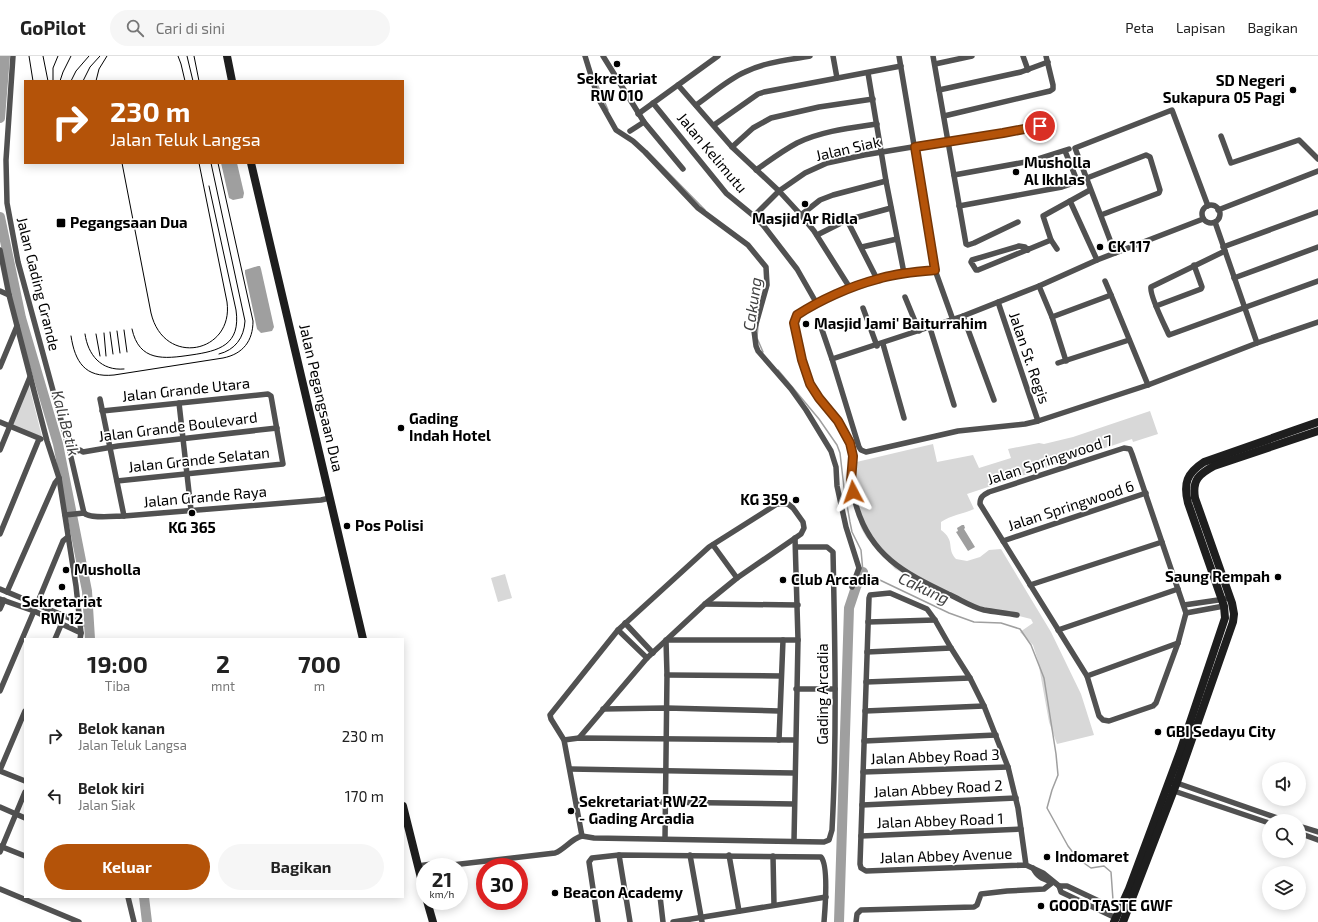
<!DOCTYPE html>
<html lang="id">
<style>
body{margin:0;font-family:"Exo 2",sans-serif;background:#f6f6f6;color:#222;height:100vh;display:flex;flex-direction:column;font-size:15px;white-space:nowrap}
*{box-sizing:border-box;margin:0}
p{font-size:13px;color:#767676}
.icon{flex:none;width:22px;height:22px;fill:none;stroke:currentColor;stroke-width:2;stroke-linecap:round;stroke-linejoin:round}
.map{position:relative;flex:1;overflow:hidden}
.drawer{position:absolute;left:24px;top:582px;width:380px;height:260px;display:flex;flex-direction:column;background:#fff;border-radius:0px;box-shadow:0 2px 10px #0003}
.drawer>*{flex:none}
.hud{position:absolute;left:24px;top:24px;width:380px;height:84px;border-radius:0px;box-shadow:0 2px 10px #0003;background:#b45309;color:#fff;overflow:hidden}
.tools{position:absolute;left:1262px;top:706px;display:grid;gap:8px}
.tools a{display:grid;place-items:center;width:44px;height:44px;border-radius:50%;background:#fff;box-shadow:0 2px 10px #0003;font-size:20px}
.speed{position:absolute;left:416px;top:802px;display:flex;gap:8px;font-size:20px;font-weight:700;text-align:center}
.speed>*{display:grid;place-content:center;width:52px;height:52px;border-radius:50%;background:#fff;box-shadow:0 2px 10px #0003;line-height:1}
.speed small{font-size:10px;font-weight:400}
.speed .limit{border:6px solid #d22;background:#fff;color:#111}
.pin{position:absolute;display:grid;place-items:center;width:34px;height:34px;color:#fff;margin:-17px;border:2px solid #fff;border-radius:50%;box-shadow:0 1px 4px #0007}
.me{position:absolute;width:44px;margin:-22px;rotate:356deg;stroke-linejoin:round;filter:drop-shadow(0 0 3px #0008)}
.turn{display:flex;align-items:center;gap:14px;height:84px;padding:0 20px;font-size:18px}
.turn .icon{width:52px;height:52px;stroke-width:2.5}
.turn b{display:block;font-size:28px;line-height:34px}
.eta{display:flex;justify-content:space-evenly;align-items:center;height:68px;text-align:center}
.eta b{font-size:24px;font-weight:700;line-height:28px}
.button{display:flex;gap:8px;margin-top:auto;padding:8px 20px}
.button a{flex:1;height:46px;border-radius:24px;background:#b45309;color:#fff;font-size:16px;font-weight:700;line-height:46px;text-align:center}
.button a+a{background:#f6f6f6;color:#222}
ul{padding:0;list-style:none}
li{display:flex;align-items:center;gap:12px;height:60px;padding:0 20px}
li div{flex:1}
li b{display:block;font-size:15px}
li em{font-style:normal}
header{display:flex;align-items:center;gap:24px;box-sizing:border-box;height:56px;padding:0 20px;background:#fff;border-bottom:1px solid #e0e0e0}
header strong{font-size:19px}
nav{display:flex;gap:22px;margin-inline-start:auto;font-size:14px}
.search{width:280px;height:36px;background:#f6f6f6;display:flex;align-items:center;gap:10px;box-sizing:border-box;padding:0 14px;border-radius:22px;color:#767676;font-size:15px}
.map>svg:first-child{display:block}
.green{fill:#d8d8d8}
.water{fill:#9f9f9f}
.lines{fill:none;stroke-linecap:round;stroke-linejoin:round}
.stream{stroke:#9f9f9f;stroke-width:1.5}
.river{stroke:#9f9f9f;stroke-width:10}
.street{stroke:#515151;stroke-width:5.5}
.secondary{stroke:#1e1e1e;stroke-width:8}
.tram{stroke:#000;stroke-width:1}
.route-casing{stroke:#753606;stroke-width:10}
.route{stroke:#b45309;stroke-width:7}
.poi-dot{fill:#000;stroke:#fff;stroke-width:1.5}
.labels{text-anchor:middle;stroke-width:3.5;stroke-linejoin:round;paint-order:stroke}
.poi-label{font-size:15px;font-weight:bold;fill:#000;stroke:#fff;text-anchor:start}
.street-label{font-size:15px;fill:#000;stroke:#fff}
.water-label{font-size:16px;font-style:italic;fill:#404040;stroke:#fff}
</style>
<header>
<strong>GoPilot</strong>
<div class="search"><svg class="icon" aria-label="search" viewBox="0 0 24 24"><circle cx="10" cy="10" r="6"/><path d="M15 15l6 6"/></svg>Cari di sini</div>
<nav><a>Peta</a><a>Lapisan</a><a>Bagikan</a></nav>
</header>
<div class="map">
<svg width="1318" height="866" viewBox="0 0 1318 866">
<rect width="100%" height="100%" fill="#fff"/>
<g class="green">
<path d="M29,329L42,381L11,369Z"/>
<path d="M1150,355L1158,378L1133,386L1132,383L967,438L974,453C963,458 951,459 941,466V474C956,485 946,492 956,503L967,505L980,501L989,494L1001,493L1051,576L1081,638L1094,679L1057,688L1049,666L1038,605L1033,589L1020,576L1033,567L1031,563L1011,558L967,549L895,513L866,481L861,472L849,426L848,408L933,388L937,406L973,399L979,412L1011,402L1008,393L1039,387L1044,388L1073,381Z"/>
<path d="M505,518L512,542L498,546L491,522Z"/>
</g>
<g class="water">
<path d="M221,107H237L244,137L243,142L233,144L229,142Z"/>
<path d="M258,210H260L261,213L274,271L272,275L261,277L257,273L245,217V214Z"/>
<path d="M962,469H964L965,472L964,473L975,491L968,495L956,476L958,475L957,472Z"/>
</g>
<g class="lines">
<g class="stream">
<path d="M595,23L608,54"/>
<path d="M647,95L705,154"/>
<path d="M758,269L757,282L763,296"/>
<path d="M778,314L819,363L837,389L840,397L844,432L850,466L852,476L861,494L863,516L949,557L974,566L1001,567L1020,573L1031,589L1044,622L1056,698L1058,719L1052,734L1047,752L1068,790L1078,803L1091,812L1104,810L1111,816L1113,844"/>
<path d="M82,569L89,572"/>
</g>
<g class="river">
<path d="M0,62L5,0"/>
<path d="M0,161L21,262L58,388L87,535L90,583"/>
<path d="M144,841L147,866"/>
<path d="M839,866L849,552L856,531L863,516"/>
</g>
<g class="street">
<path d="M13,0L6,104L7,147L18,206L70,397L84,457"/>
<path d="M585,0L598,42L616,74L633,85L645,96L698,152L748,189L766,211L767,229L754,275L756,290L758,295L791,333L806,354L831,395L836,411L837,430L846,471L859,512L852,531"/>
<path d="M603,0L644,66L683,113"/>
<path d="M833,0L837,22"/>
<path d="M899,0L935,214L953,264"/>
<path d="M933,0L966,188L968,189L974,187L1018,166"/>
<path d="M1023,0L1028,14"/>
<path d="M935,8L972,0"/>
<path d="M868,17L886,125L904,217"/>
<path d="M678,29L732,91L779,135L801,159L814,175L850,232"/>
<path d="M939,34L1021,16L1048,6"/>
<path d="M653,47L726,137L754,160L763,169L797,213L817,248"/>
<path d="M696,49C712,38 727,24 745,16C765,6 789,4 810,0"/>
<path d="M638,58L718,0"/>
<path d="M944,60L1050,35L1053,33V29L1046,0"/>
<path d="M714,69L758,38L764,36L901,10"/>
<path d="M630,75L644,66"/>
<path d="M1221,80L1231,107L1299,84L1318,103"/>
<path d="M732,91L753,72L771,62L819,51L873,43"/>
<path d="M756,114C769,105 782,95 797,87C822,75 850,72 877,68"/>
<path d="M954,119L1031,105L1069,93"/>
<path d="M1087,122L1146,99L1150,101L1160,134L1159,137L1101,159"/>
<path d="M1070,145L1097,204"/>
<circle cx="1211" cy="158" r="9"/>
<path d="M959,150L1062,131L1074,127L1076,122L1065,95"/>
<path d="M1218,154L1318,115"/>
<path d="M801,159L820,144L833,139L886,125"/>
<path d="M754,160L779,135L805,117L827,107L864,99L1033,71L1049,67L1050,63"/>
<path d="M847,164L877,223"/>
<path d="M1215,166L1257,287"/>
<path d="M817,179L847,164L891,152"/>
<path d="M862,191L897,183"/>
<path d="M1223,191L1318,156"/>
<path d="M1057,193L1051,184L1043,160L1090,134"/>
<path d="M0,194L9,239L47,385L59,422L76,530L81,577L80,583"/>
<path d="M1028,194L1025,191L1019,190L972,204L971,206L976,214H978L1051,184"/>
<path d="M1225,195L1151,231C1149,239 1165,270 1169,279L1318,225"/>
<path d="M1115,197L1075,92L1172,54L1208,150"/>
<path d="M935,214C916,216 897,218 878,222C858,227 839,237 820,246C813,250 801,253 796,260C791,267 805,318 810,327C820,349 841,364 850,387C856,401 850,412 851,426C852,433 854,442 856,449C870,499 904,517 948,538C960,543 971,551 984,554C995,556 1006,557 1017,559"/>
<path d="M1234,222L1318,191"/>
<path d="M1105,225L1111,239"/>
<path d="M1039,230L1052,261L1066,305"/>
<path d="M0,235L9,239"/>
<path d="M905,241L919,275"/>
<path d="M998,246L1038,365"/>
<path d="M1156,250L1201,233L1202,231L1194,209"/>
<path d="M863,252L877,290"/>
<path d="M963,260L994,344"/>
<path d="M1052,261L1111,239L1148,329"/>
<path d="M820,268L832,303L859,391L861,394L866,396L958,375L1025,368L1038,365L1148,329L1257,287L1318,266"/>
<path d="M930,272L954,349"/>
<path d="M883,288L904,362"/>
<path d="M832,303L963,260L1039,230L1097,204L1203,163"/>
<path d="M1058,307L1129,284"/>
<path d="M0,311L17,270"/>
<path d="M100,343L124,460"/>
<path d="M179,347L191,454"/>
<path d="M102,355L268,338L271,340L283,408L117,425"/>
<path d="M0,366L41,383"/>
<path d="M1124,392L1130,393L1132,398L1186,557L1178,587L1156,647L1153,650L1109,665L1103,664L1099,660L1087,620L980,448C980,441 983,439 989,436Z"/>
<path d="M0,394L30,321"/>
<path d="M70,397L80,394L83,396L118,390L277,372"/>
<path d="M84,457C90,463 115,460 124,460L321,444L330,442"/>
<path d="M65,459L84,457"/>
<path d="M0,478L39,383"/>
<path d="M1003,485L1146,437"/>
<path d="M713,489L737,522"/>
<path d="M1030,529L1162,486"/>
<path d="M0,533L79,566"/>
<path d="M7,536L55,427L59,422"/>
<path d="M0,543L34,555L81,577"/>
<path d="M37,548L63,485L68,481"/>
<path d="M705,548L798,549"/>
<path d="M1184,549L1225,543"/>
<path d="M0,553L4,544"/>
<path d="M1186,557L1224,550"/>
<path d="M868,566L935,564"/>
<path d="M625,567L653,597"/>
<path d="M618,574L647,602"/>
<path d="M1058,574L1178,533"/>
<path d="M55,583L61,569"/>
<path d="M867,596L951,592"/>
<path d="M667,619L781,620"/>
<path d="M1087,620L1178,587"/>
<path d="M866,626L970,622"/>
<path d="M796,633H835"/>
<path d="M0,635L34,555"/>
<path d="M603,653L666,652L779,655"/>
<path d="M865,655L984,650"/>
<path d="M579,682L647,602L705,548L737,522L801,478L804,472L803,466L793,452L788,448H777L709,491L618,574L550,659L551,663L564,684L582,780"/>
<path d="M564,684L579,682L795,684"/>
<path d="M779,684L783,584"/>
<path d="M864,685L996,679"/>
<path d="M570,713L795,717"/>
<path d="M0,714L25,655"/>
<path d="M0,715L25,725"/>
<path d="M863,716L1008,711"/>
<path d="M1174,726L1286,765"/>
<path d="M1171,734L1269,767"/>
<path d="M576,745L794,748"/>
<path d="M862,749L1016,742"/>
<path d="M0,751L25,762"/>
<path d="M1299,770L1318,776"/>
<path d="M1299,777L1318,784"/>
<path d="M582,780L594,782L824,786L829,784L832,774C837,682 835,588 833,496L827,491H796"/>
<path d="M861,780L1021,773"/>
<path d="M665,783L667,619L666,584H798"/>
<path d="M794,785L798,584L795,482"/>
<path d="M0,790L25,800"/>
<path d="M0,796L25,736"/>
<path d="M619,799L630,866"/>
<path d="M690,799L702,866"/>
<path d="M729,799L739,855"/>
<path d="M773,800L774,849"/>
<path d="M1026,809L1018,752L1008,711L984,650L970,622L951,592L935,564L927,553L890,537L870,539L869,542L860,808L861,812L866,815L1026,809L1043,817L1059,830L1061,836L1116,862"/>
<path d="M418,810L445,806L447,807L452,809"/>
<path d="M450,811L452,809L555,797C565,793 571,783 582,780"/>
<path d="M1033,812C1037,821 1043,823 1051,826"/>
<path d="M1059,830H1067L1120,855"/>
<path d="M0,833L79,866"/>
<path d="M128,841L134,866"/>
<path d="M625,841L656,836L660,840L663,866"/>
<path d="M598,866L589,806L592,802L619,799L821,801C829,810 825,853 824,866"/>
<path d="M673,866L826,841"/>
<path d="M856,866L857,858L861,854L974,851L977,849L981,838L1007,835L1044,833L1053,826"/>
</g>
<g class="secondary">
<path d="M227,0L232,25"/>
<path d="M251,107L363,583"/>
<path d="M403,750L425,838"/>
<path d="M427,845L433,866"/>
<path d="M1114,866L1129,833L1180,696L1225,562L1224,550L1188,447C1183,427 1187,417 1204,406L1318,366"/>
<path d="M1123,866L1177,726L1233,566L1234,558L1232,547L1195,442C1192,424 1199,418 1214,410L1318,375"/>
</g>
<g class="tram">
<path d="M29,0L33,25"/>
<path d="M43,0L48,25"/>
<path d="M178,0L181,8L185,25"/>
<path d="M187,0L193,25"/>
<path d="M194,0L199,25"/>
<path d="M53,25V12L58,0"/>
<path d="M60,25L63,16L71,0"/>
<path d="M71,25L76,15L89,0"/>
<path d="M83,25L90,11L100,0"/>
<path d="M96,25L99,13L107,0"/>
<path d="M122,107L151,257C164,312 234,297 227,246L199,107"/>
<path d="M211,107L245,265C244,282 235,294 219,298"/>
<path d="M132,273C139,306 164,303 191,299C219,295 241,289 236,254L209,130"/>
<path d="M124,274L127,296"/>
<path d="M117,275L120,297"/>
<path d="M110,276L113,298"/>
<path d="M104,277L106,300"/>
<path d="M85,278C88,299 101,315 124,313"/>
<path d="M96,278L100,300"/>
<path d="M71,280C75,306 85,322 114,319L223,302C243,298 253,285 253,265L218,107"/>
</g>
</g>
<g class="lines">
<g class="route-casing">
<path id="route" d="M853,436L851,425L853,400L850,387L838,365L819,342L810,328L802,304L794,267L797,259C820,244 851,230 878,223C896,217 916,216 935,214L915,91L1003,77L1040,70"/>
</g>
<use href="#route" class="route"/>
</g>
<g class="poi-dot">
<circle cx="617" cy="8" r="4"/>
<circle cx="1293" cy="34" r="4"/>
<circle cx="1016" cy="116" r="4"/>
<circle cx="805" cy="148" r="4"/>
<rect x="56" y="162" width="10" height="10" rx="2"/>
<circle cx="1100" cy="191" r="4"/>
<circle cx="806" cy="268" r="4"/>
<circle cx="401" cy="372" r="4"/>
<circle cx="796" cy="444" r="4"/>
<circle cx="192" cy="457" r="4"/>
<circle cx="347" cy="470" r="4"/>
<circle cx="66" cy="514" r="4"/>
<circle cx="1278" cy="521" r="4"/>
<circle cx="783" cy="524" r="4"/>
<circle cx="62" cy="531" r="4"/>
<circle cx="1158" cy="676" r="4"/>
<circle cx="571" cy="755" r="4"/>
<circle cx="1047" cy="801" r="4"/>
<circle cx="555" cy="837" r="4"/>
<circle cx="1041" cy="850" r="4"/>
</g>
<g class="labels">
<g class="poi-label">
<text x="617" y="28" text-anchor="middle">Sekretariat<tspan x="617" dy="17">RW 010</tspan></text>
<text x="1285" y="30" text-anchor="end">SD Negeri<tspan x="1285" dy="17">Sukapura 05 Pagi</tspan></text>
<text x="1024" y="112">Musholla<tspan x="1024" dy="17">Al Ikhlas</tspan></text>
<text x="805" y="168" text-anchor="middle">Masjid Ar Ridla</text>
<text x="70" y="172">Pegangsaan Dua</text>
<text x="1108" y="196">CK 117</text>
<text x="814" y="273">Masjid Jami' Baiturrahim</text>
<text x="409" y="368">Gading<tspan x="409" dy="17">Indah Hotel</tspan></text>
<text x="788" y="449" text-anchor="end">KG 359</text>
<text x="355" y="475">Pos Polisi</text>
<text x="192" y="477" text-anchor="middle">KG 365</text>
<text x="74" y="519">Musholla</text>
<text x="1270" y="526" text-anchor="end">Saung Rempah</text>
<text x="791" y="529">Club Arcadia</text>
<text x="62" y="551" text-anchor="middle">Sekretariat<tspan x="62" dy="17">RW 12</tspan></text>
<text x="1166" y="681">GBI Sedayu City</text>
<text x="579" y="751">Sekretariat RW 22<tspan x="579" dy="17">- Gading Arcadia</tspan></text>
<text x="1055" y="806">Indomaret</text>
<text x="563" y="842">Beacon Academy</text>
<text x="1049" y="855">GOOD TASTE GWF</text>
</g>
<g class="street-label">
<text transform="translate(848 93) rotate(-13)" y="5">Jalan Siak</text>
<text transform="translate(712 97) rotate(50)" y="5">Jalan Kelimutu</text>
<text transform="translate(38 228) rotate(76)" y="5">Jalan Gading Grande</text>
<text transform="translate(1029 302) rotate(71)" y="5">Jalan St. Regis</text>
<text transform="translate(186 334) rotate(-6)" y="5">Jalan Grande Utara</text>
<text transform="translate(321 342) rotate(77)" y="5">Jalan Pegangsaan Dua</text>
<text transform="translate(178 371) rotate(-7)" y="5">Jalan Grande Boulevard</text>
<text transform="translate(199 404) rotate(-6)" y="5">Jalan Grande Selatan</text>
<text transform="translate(1050 404) rotate(-18)" y="5">Jalan Springwood 7</text>
<text transform="translate(205 441) rotate(-5)" y="5">Jalan Grande Raya</text>
<text transform="translate(1071 450) rotate(-18)" y="5">Jalan Springwood 6</text>
<text transform="translate(823 638) rotate(-90)" y="5">Gading Arcadia</text>
<text transform="translate(935 701) rotate(-2)" y="5">Jalan Abbey Road 3</text>
<text transform="translate(938 733) rotate(-3)" y="5">Jalan Abbey Road 2</text>
<text transform="translate(940 765) rotate(-2)" y="5">Jalan Abbey Road 1</text>
<text transform="translate(946 800) rotate(-2)" y="5">Jalan Abbey Avenue</text>
</g>
<g class="water-label">
<text transform="translate(752 248) rotate(-82)" y="6">Cakung</text>
<text transform="translate(66 367) rotate(75)" y="6">Kali Betik</text>
<text transform="translate(924 532) rotate(25)" y="6">Cakung</text>
</g>
</g>
</svg>
<div class="tools">
<a><svg class="icon" aria-label="sound" viewBox="0 0 24 24"><path d="M4 9h4l5-4v14l-5-4H4zM17 9q2 3 0 6"/></svg></a>
<a><svg class="icon" aria-label="search" viewBox="0 0 24 24"><circle cx="10" cy="10" r="6"/><path d="M15 15l6 6"/></svg></a>
<a><svg class="icon" aria-label="layers" viewBox="0 0 24 24"><path d="M12 4l9 5-9 5-9-5zM3 14l9 5 9-5"/></svg></a>
</div>
<div class="speed"><div>21<small>km/h</small></div><div class="limit">30</div></div>
<div class="pin" style="left:1040px;top:70px;background:#d93025"><svg class="icon" aria-label="arrive" viewBox="0 0 24 24"><path d="M6 21V4h12l-3 4 3 4H6"/></svg></div>
<svg class="me" style="left:853px;top:436px" viewBox="-20 -20 40 40"><path d="M0-17L14 15 0 8-14 15z" fill="#b45309" stroke="#fff" stroke-width="4"/></svg>
<div class="hud">
<div class="turn"><svg class="icon" aria-label="right" viewBox="0 0 24 24"><path d="M7 20v-9h11M14 6l5 5-5 5"/></svg><div><b>230 m</b>Jalan Teluk Langsa</div></div>
</div>
<section class="drawer">
<div class="eta">
<div><b>19:00</b><p>Tiba</p></div>
<div><b>2</b><p>mnt</p></div>
<div><b>700</b><p>m</p></div>
</div>
<ul>
<li><svg class="icon" aria-label="right" viewBox="0 0 24 24"><path d="M7 20v-9h11M14 6l5 5-5 5"/></svg><div><b>Belok kanan</b><p>Jalan Teluk Langsa</p></div><em>230 m</em></li>
<li><svg class="icon" aria-label="left" viewBox="0 0 24 24"><path d="M17 20v-9H6M10 6l-5 5 5 5"/></svg><div><b>Belok kiri</b><p>Jalan Siak</p></div><em>170 m</em></li>
</ul>
<div class="button"><a>Keluar</a><a>Bagikan</a></div>
</section>
</div>
